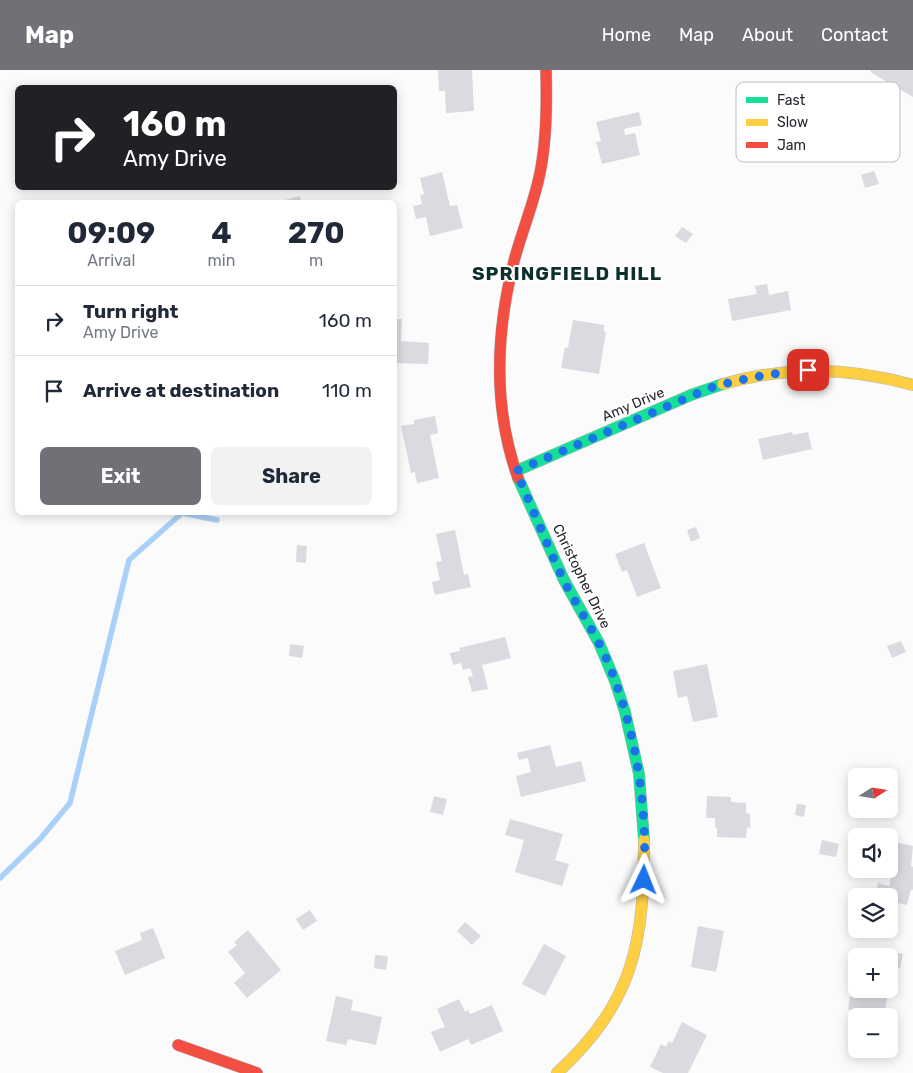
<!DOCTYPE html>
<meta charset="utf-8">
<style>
body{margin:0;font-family:Rubik,sans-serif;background:#f2f2f3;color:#1f2937;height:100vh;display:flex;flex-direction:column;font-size:19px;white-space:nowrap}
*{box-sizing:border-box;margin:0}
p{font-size:16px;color:#747a83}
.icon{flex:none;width:28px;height:28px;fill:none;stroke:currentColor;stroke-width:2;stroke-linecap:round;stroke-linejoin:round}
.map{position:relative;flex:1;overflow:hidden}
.details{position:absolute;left:15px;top:130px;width:382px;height:315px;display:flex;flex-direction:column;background:#fff;border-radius:8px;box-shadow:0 2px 12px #0003}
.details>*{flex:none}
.banner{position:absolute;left:15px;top:15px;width:382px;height:105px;border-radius:8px;box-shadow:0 2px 12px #0003;background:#202124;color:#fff;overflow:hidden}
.needle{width:32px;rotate:78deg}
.fabs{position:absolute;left:848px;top:698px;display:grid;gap:10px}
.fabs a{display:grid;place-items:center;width:50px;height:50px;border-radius:8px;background:#fff;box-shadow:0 2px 12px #0003;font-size:25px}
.pin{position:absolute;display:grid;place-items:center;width:42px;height:42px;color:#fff;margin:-21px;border-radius:10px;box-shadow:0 2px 8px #0006}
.me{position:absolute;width:55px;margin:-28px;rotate:2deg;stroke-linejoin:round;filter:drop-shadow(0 0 4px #0008)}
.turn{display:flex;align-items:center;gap:18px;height:105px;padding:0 25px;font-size:22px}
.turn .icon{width:65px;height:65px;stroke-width:2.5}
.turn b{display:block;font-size:35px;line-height:42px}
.eta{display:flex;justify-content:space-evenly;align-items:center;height:85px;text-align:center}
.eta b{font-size:30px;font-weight:700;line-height:35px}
.button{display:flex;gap:10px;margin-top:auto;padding:10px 25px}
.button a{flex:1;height:58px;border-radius:8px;background:#717076;color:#fff;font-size:20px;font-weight:700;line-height:58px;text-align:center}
.button a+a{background:#f2f2f3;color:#1f2937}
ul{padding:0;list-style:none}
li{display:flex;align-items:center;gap:15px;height:70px;padding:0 25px;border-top:1px solid #e0e1e3}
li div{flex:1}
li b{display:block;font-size:19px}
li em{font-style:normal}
header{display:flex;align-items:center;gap:30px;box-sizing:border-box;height:70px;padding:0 25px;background:#717076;color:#fff}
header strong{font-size:24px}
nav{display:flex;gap:28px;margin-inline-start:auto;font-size:18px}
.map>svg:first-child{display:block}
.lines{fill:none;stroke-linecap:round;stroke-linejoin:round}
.stream{stroke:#a8d0f8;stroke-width:5.5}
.building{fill:#d9dbe0}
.fast-casing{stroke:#b4b3b8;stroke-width:12}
.slow-casing{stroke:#b4b3b8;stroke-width:12}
.jam-casing{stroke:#b4b3b8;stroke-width:12}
.fast{stroke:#16e098;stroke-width:11}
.slow{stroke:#ffcf43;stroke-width:11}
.jam{stroke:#f24e42;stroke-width:11}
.route{stroke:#1a73e8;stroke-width:9;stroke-dasharray:0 16.2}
.labels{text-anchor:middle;stroke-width:4;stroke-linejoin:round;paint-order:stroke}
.street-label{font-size:14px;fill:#26252f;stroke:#fff}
.district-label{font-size:19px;font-weight:bold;letter-spacing:1px;fill:#0d302f;stroke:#fff}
.key{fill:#fff;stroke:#bebec1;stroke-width:1}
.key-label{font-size:14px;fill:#26252f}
</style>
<header>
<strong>Map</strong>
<nav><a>Home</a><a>Map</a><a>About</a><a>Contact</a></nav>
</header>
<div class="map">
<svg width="913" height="1003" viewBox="0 0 913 1003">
<rect width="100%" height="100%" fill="#fbfbfb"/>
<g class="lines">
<path class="stream" d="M0,808L40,769L70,733L129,490L182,443L217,450"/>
</g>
<g class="building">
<path d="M438,0H472L474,41L446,43L445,21H439Z"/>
<path d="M870,0H913V27L872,3Z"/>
<path d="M639,42L642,55L624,59L625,65L635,63L640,85L602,94L596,72L601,71L596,52Z"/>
<path d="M874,101L879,114L865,118L861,105Z"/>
<path d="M442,102L450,136L457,135L463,158L430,166L426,147L416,149L413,136L422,134L420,125L424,124L420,108Z"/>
<path d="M300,126L301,132H286L285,130Z"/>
<path d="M682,157L693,164L686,173L675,166Z"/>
<path d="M767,214L769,225L788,221L791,240L732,251L728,229L757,224L755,216Z"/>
<path d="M395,249H402L401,271L429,273L428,294L395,293Z"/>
<path d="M573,250L604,255V261L606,262L599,304L561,298L565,277L568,278Z"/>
<path d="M435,346L438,363L430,365L439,408L417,413L415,402L411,403L401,356L414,354V350Z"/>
<path d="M792,362L793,365L808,362L812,379L763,390L758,369Z"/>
<path d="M696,457L700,468L691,472L687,460Z"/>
<path d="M455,460L464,505L468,504L471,517L435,525L432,512L440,510L436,492L442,491L436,464Z"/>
<path d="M644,473L661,518L637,527L627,500L622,502L615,484Z"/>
<path d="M297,475L307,476L306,493L296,492Z"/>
<path d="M505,567L511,588L482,595L488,619L472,622L468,607L473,606L470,598L463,600L461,593L453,595L450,583L460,581L459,578Z"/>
<path d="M901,571L906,582L892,588L887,576Z"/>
<path d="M290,574L304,576L302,588L289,586Z"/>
<path d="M707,594L718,647L693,652L687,626L678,628L673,601Z"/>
<path d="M550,675L556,697L581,691L586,711L521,727L516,706L531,702L528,688L519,690L517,683Z"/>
<path d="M434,726L447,729L443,745L430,742Z"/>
<path d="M707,726L731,727V732L746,733V743L750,744V758L747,757L746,768L717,767V758L715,757V748H706Z"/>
<path d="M797,734L806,735L804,747L795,745Z"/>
<path d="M510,749L563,764L555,790L569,794L562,816L515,802L524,770L505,765Z"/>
<path d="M822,770L839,774L836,787L819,784Z"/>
<path d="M894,772L913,776L911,796L913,797V820L911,819L907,835L899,833L896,843L889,842V826H875L878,813L889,816L894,795L889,793Z"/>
<path d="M310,840L317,851L303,860L296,849Z"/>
<path d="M465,852L481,866L472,875L457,861Z"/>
<path d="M698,856L724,861L716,902L691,897Z"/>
<path d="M153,858L165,888L125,905L115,881L142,870L140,863Z"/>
<path d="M248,860L281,900L247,928L234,913L245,903L228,882L237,875L234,872Z"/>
<path d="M544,874L566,886L545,926L522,914Z"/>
<path d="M873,878L903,884L900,898L896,897L892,920H889V886H872Z"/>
<path d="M375,885L388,886L386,900L374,898Z"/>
<path d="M852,916L856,919H884L882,927L887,928L884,946H864L865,943L848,939Z"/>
<path d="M336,926L353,930L351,940L382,947L376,975L348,969L346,975L326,971Z"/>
<path d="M459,929L465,942L468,940L470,944L492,935L503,961L471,975L468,969L440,982L431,962L445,957L437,939Z"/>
<path d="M682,952L707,965L688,1003H663L650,997L661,974L666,977L669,971L672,973Z"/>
</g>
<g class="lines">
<g class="fast-casing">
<g id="fast">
<path d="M516,401L691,325L723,314"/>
<path d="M518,408L564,510L599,573L615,611L625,642L639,704L644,770"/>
</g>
</g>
<g class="slow-casing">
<g id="slow">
<path d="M723,314C786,296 850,297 913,315"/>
<path d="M557,1003C635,931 644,872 644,770"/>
</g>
</g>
<g class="jam-casing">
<g id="jam">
<path d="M518,408C493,338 496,262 514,191C522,161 534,133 540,103C547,69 547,34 546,0"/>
<path d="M178,975L257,1003"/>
</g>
</g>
<use href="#fast" class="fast"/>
<use href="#slow" class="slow"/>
<use href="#jam" class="jam"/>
</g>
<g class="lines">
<path class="route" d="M644,810C648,733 635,652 603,581C592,559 578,537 566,515C548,478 533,439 516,401L710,318C743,308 775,303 808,300"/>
</g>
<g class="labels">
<g class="street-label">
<text transform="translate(633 334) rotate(-23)" y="5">Amy Drive</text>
<text transform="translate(582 506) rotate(64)" y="5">Christopher Drive</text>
</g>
<g class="district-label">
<text x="567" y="210">SPRINGFIELD HILL</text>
</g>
</g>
<rect x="736" y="12" width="164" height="80" rx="8" class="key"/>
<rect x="746" y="27" width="22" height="6" fill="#16e098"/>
<rect x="746" y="49" width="22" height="7" fill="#ffcf43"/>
<rect x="746" y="72" width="22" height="6" fill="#f24e42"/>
<g class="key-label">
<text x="777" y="35">Fast</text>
<text x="777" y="57">Slow</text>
<text x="777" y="80">Jam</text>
</g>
</svg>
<div class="fabs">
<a><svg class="needle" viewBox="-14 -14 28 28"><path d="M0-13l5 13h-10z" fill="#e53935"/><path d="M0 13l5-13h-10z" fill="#747a83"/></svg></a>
<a><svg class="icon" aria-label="sound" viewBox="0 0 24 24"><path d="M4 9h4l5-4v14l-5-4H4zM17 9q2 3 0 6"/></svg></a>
<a><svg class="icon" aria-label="layers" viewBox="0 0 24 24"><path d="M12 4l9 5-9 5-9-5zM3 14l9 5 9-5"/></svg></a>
<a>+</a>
<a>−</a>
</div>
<div class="pin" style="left:808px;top:300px;background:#d93025"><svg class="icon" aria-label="arrive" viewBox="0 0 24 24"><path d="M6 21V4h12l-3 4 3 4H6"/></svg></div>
<svg class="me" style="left:644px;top:810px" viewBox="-20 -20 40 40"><path d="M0-17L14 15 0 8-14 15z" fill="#1a73e8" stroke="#fff" stroke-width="4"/></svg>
<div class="banner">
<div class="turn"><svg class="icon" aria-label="right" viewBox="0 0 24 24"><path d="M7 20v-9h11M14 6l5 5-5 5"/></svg><div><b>160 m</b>Amy Drive</div></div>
</div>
<section class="details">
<div class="eta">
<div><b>09:09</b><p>Arrival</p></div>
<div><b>4</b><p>min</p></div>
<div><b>270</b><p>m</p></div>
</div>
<ul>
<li><svg class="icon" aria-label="right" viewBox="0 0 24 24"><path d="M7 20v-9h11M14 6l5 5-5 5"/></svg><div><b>Turn right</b><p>Amy Drive</p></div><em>160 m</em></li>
<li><svg class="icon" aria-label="arrive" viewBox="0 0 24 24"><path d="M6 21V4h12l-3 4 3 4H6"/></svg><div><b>Arrive at destination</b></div><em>110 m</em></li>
</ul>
<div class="button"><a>Exit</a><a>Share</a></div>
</section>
</div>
